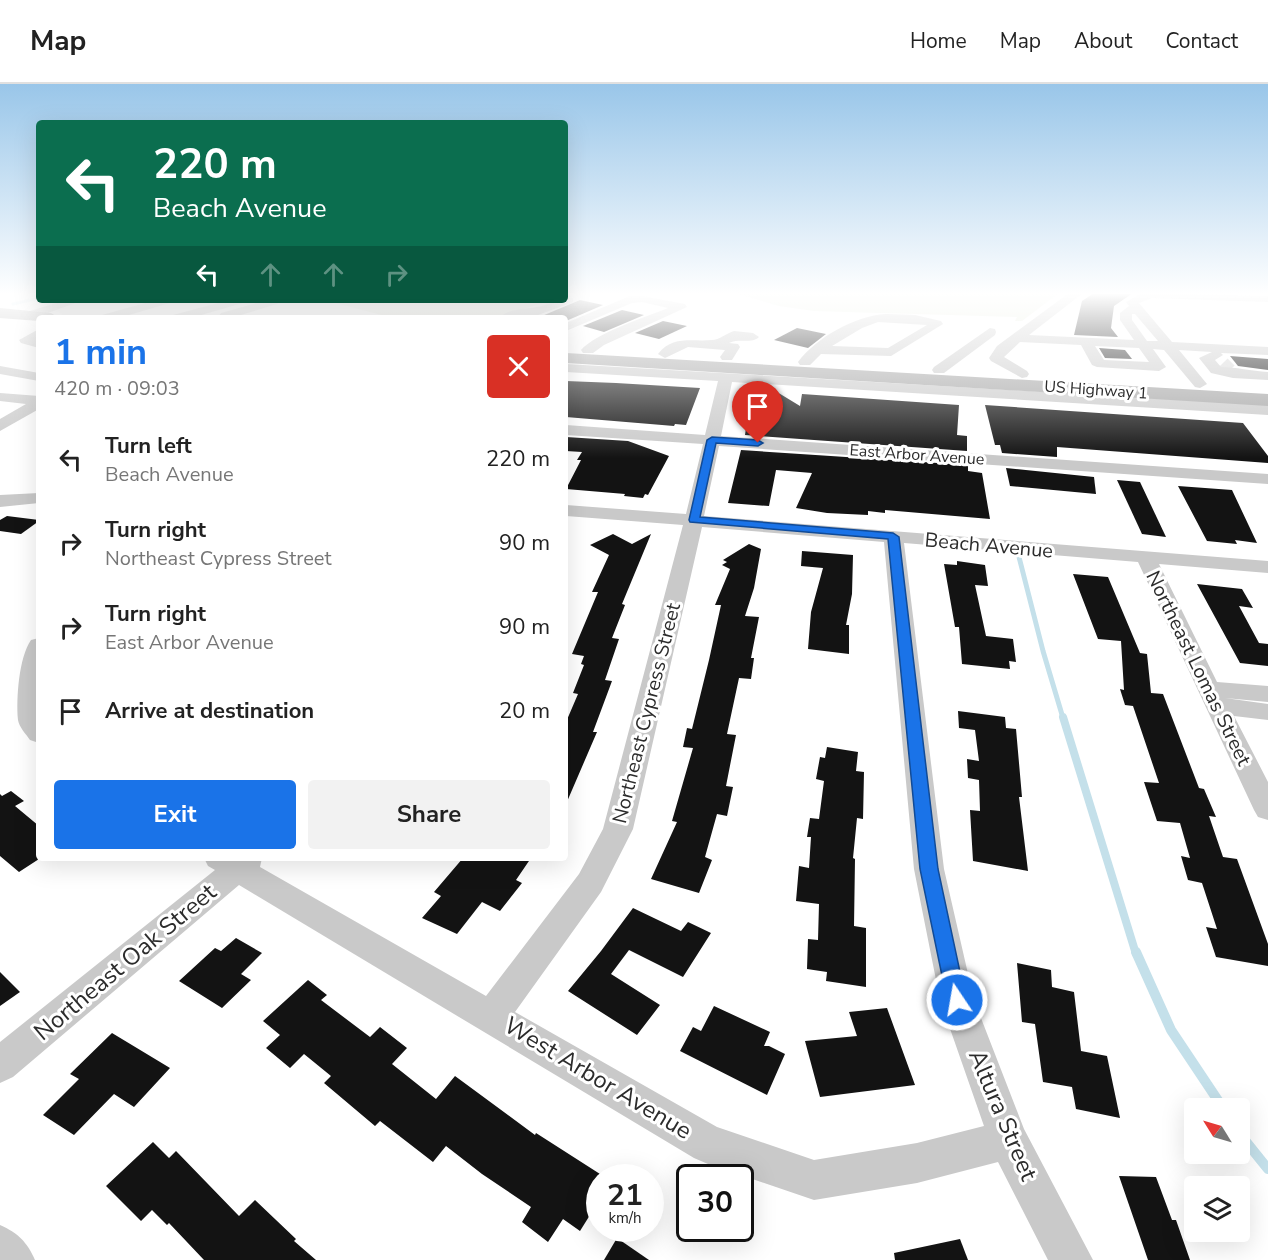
<!DOCTYPE html>
<meta charset="utf-8">
<style>
body{margin:0;font-family:"Nunito Sans",sans-serif;background:#f2f2f2;color:#222;height:100vh;display:flex;flex-direction:column;font-size:22px;white-space:nowrap}
*{box-sizing:border-box;margin:0}
p{font-size:20px;color:#767676}
.icon{flex:none;width:33px;height:33px;fill:none;stroke:currentColor;stroke-width:2;stroke-linecap:round;stroke-linejoin:round}
.map{position:relative;flex:1;overflow:hidden}
.side{position:absolute;left:36px;top:231px;width:532px;height:546px;display:flex;flex-direction:column;background:#fff;border-radius:6px;box-shadow:0 6px 24px #0002}
.side>*{flex:none}
.guide{position:absolute;left:36px;top:36px;width:532px;height:183px;border-radius:6px;box-shadow:0 6px 24px #0002;background:#0b6e4f;color:#fff;overflow:hidden}
.needle{width:39px;rotate:307deg}
.buttons{position:absolute;left:1184px;top:1014px;display:grid;gap:12px}
.buttons a{display:grid;place-items:center;width:66px;height:66px;border-radius:6px;background:#fff;box-shadow:0 6px 24px #0002;font-size:30px}
.speed{position:absolute;left:586px;top:1080px;display:flex;gap:12px;font-size:30px;font-weight:700;text-align:center}
.speed>*{display:grid;place-content:center;width:78px;height:78px;border-radius:50%;background:#fff;box-shadow:0 6px 24px #0002;line-height:1}
.speed small{font-size:15px;font-weight:400}
.speed .limit{border:3px solid #111;border-radius:9px;background:#fff;color:#111}
.pin{position:absolute;display:grid;place-items:center;width:51px;height:51px;color:#fff;margin:-62px -26px;border-radius:50% 50% 50% 0;rotate:-45deg;box-shadow:0 0 6px #0007}
.pin .icon{rotate:45deg}
.me{position:absolute;width:66px;margin:-33px;rotate:348deg;stroke-linejoin:round;filter:drop-shadow(0 0 4px #0008)}
.turn{display:flex;align-items:center;gap:21px;height:126px;padding:0 18px;font-size:27px}
.turn .icon{width:78px;height:78px;stroke-width:2.5}
.turn b{display:block;font-size:42px;line-height:51px}
.lanes{display:flex;align-items:center;height:57px;padding:0 18px;background:#0003;justify-content:center;gap:30px;direction:ltr}
.lanes .off{opacity:.35}
.round{display:grid;place-items:center;flex:none;width:63px;height:63px;border-radius:6px;background:#f2f2f2}
.summary{display:flex;align-items:center;justify-content:space-between;height:102px;padding:0 18px}
h1{font-size:36px;font-weight:700;line-height:45px;color:#1a73e8}
.action{display:flex;gap:12px;margin-top:auto;padding:12px 18px}
.action a{flex:1;height:69px;border-radius:6px;background:#1a73e8;color:#fff;font-size:24px;font-weight:700;line-height:69px;text-align:center}
.action a+a{background:#f2f2f2;color:#222}
ul{padding:0;list-style:none}
li{display:flex;align-items:center;gap:18px;height:84px;padding:0 18px}
li div{flex:1}
li b{display:block;font-size:22px}
li em{font-style:normal}
header{display:flex;align-items:center;gap:36px;box-sizing:border-box;height:84px;padding:0 30px;background:#fff;border-bottom:2px solid #e0e0e0}
header strong{font-size:28px}
nav{display:flex;gap:33px;margin-inline-start:auto;font-size:21px}
.map>svg:first-child{display:block}
.green{fill:#e4ead9}
.lines{fill:none;stroke-linecap:round;stroke-linejoin:round}
.stream-far3{stroke:#c4e0ea;stroke-width:3}
.stream-far2{stroke:#c4e0ea;stroke-width:5}
.stream-far1{stroke:#c4e0ea;stroke-width:8}
.stream{stroke:#c4e0ea;stroke-width:10}
.building{fill:#131313}
.minor-tunnel{stroke:#d5d5d5;stroke-width:13;stroke-dasharray:13 7;stroke-linecap:butt}
.minor{fill:#c9c9c9;fill-rule:evenodd}
.major{fill:#a4a4a4;fill-rule:evenodd}
.route{fill:#1a73e8;stroke:#114b97;stroke-width:1.5}
.labels{text-anchor:middle;stroke-width:6;stroke-linejoin:round;paint-order:stroke}
.far-street-label{font-size:16px;fill:#2c2c2c;stroke:#fff}
.street-label{font-size:20px;fill:#2c2c2c;stroke:#fff}
.near-street-label{font-size:24px;fill:#2c2c2c;stroke:#fff}
</style>
<header>
<strong>Map</strong>
<nav><a>Home</a><a>Map</a><a>About</a><a>Contact</a></nav>
</header>
<div class="map">
<svg width="1268" height="1176" viewBox="0 0 1268 1176">
<rect width="100%" height="100%" fill="#fff"/>
<g class="green">
<path d="M735,209H1059L1022,237H1015L1017,233L814,227L779,222Z"/>
<path d="M324,216H552L494,234H393Z"/>
</g>
<g class="lines">
<path class="stream-far3" d="M13,220L39,214"/>
<path class="stream-far2" d="M1019,473L1043,567L1063,634"/>
<path class="stream-far1" d="M1063,633L1136,870"/>
<g class="stream">
<path d="M1136,868L1171,946L1223,1024"/>
<path d="M1239,1049L1268,1085"/>
</g>
</g>
<g class="building">
<path d="M1094,209H1133L1114,222L1111,244L1118,253L1074,251L1082,217Z"/>
<path d="M580,216L603,221L566,237V234L542,232Z"/>
<path d="M622,226L644,231L604,248L583,242Z"/>
<path d="M663,237L687,242L659,255L635,249Z"/>
<path d="M797,244L826,250L808,264L774,256Z"/>
<path d="M1099,264L1125,266L1132,275L1105,274Z"/>
<path d="M1230,272L1268,275V286L1238,282Z"/>
<path d="M566,297L616,299L700,304L686,341L675,340L674,342L566,333Z"/>
<path d="M777,308L800,322L802,310L959,321L957,351L967,352V367L745,351L746,344H744L758,311Z"/>
<path d="M985,321L1243,339L1268,372V379L1057,363V373L1002,369L1000,361H995Z"/>
<path d="M566,353L628,357L669,372L648,411L645,410L643,414L624,412L625,410L566,405L581,376H577L582,368L566,367Z"/>
<path d="M741,366L968,381V387L982,389L990,435L885,426V429L868,427V431L827,429L796,424L812,389L776,386L769,422L728,419Z"/>
<path d="M1006,384L1094,393L1096,410L1010,402Z"/>
<path d="M1117,396L1140,398L1166,453L1142,450Z"/>
<path d="M1178,402L1232,406L1257,459L1235,456L1237,460L1207,457Z"/>
<path d="M7,432L39,436V437L21,450L0,447V436Z"/>
<path d="M613,450L632,460L651,450L622,520L625,521L612,554L619,555L605,596L612,597L593,648H597L566,720V638L578,610L573,609L584,581L581,580L584,572L572,570L598,508H592L609,471L590,461Z"/>
<path d="M749,460L761,465L754,504L745,532L759,533L751,574H754L751,595L739,594L727,650L736,651L726,702L733,703L727,732L717,730L705,773L712,776L699,809L651,795L677,738L672,737L693,664L683,663L687,644L692,645L709,576L721,521H715L730,485L722,481L727,478L723,476Z"/>
<path d="M802,467L853,471L852,510L846,541H849V570L808,565L811,528L823,484L801,482Z"/>
<path d="M957,477L985,481L988,502L975,501L986,552L1013,555L1016,578L1009,577L1010,585L962,580L959,543H955L944,480L957,481Z"/>
<path d="M1073,490L1108,493L1140,569L1147,570L1151,609L1163,610L1199,704L1204,705L1216,733L1209,732L1223,773L1237,775L1268,860V882L1216,873L1206,843L1217,845L1202,799L1188,796L1181,772L1190,774L1180,739L1157,737L1144,698L1159,699L1133,622L1125,621L1120,605L1124,606L1121,557L1098,555Z"/>
<path d="M1197,500L1242,505L1253,524L1239,522L1259,559L1268,560V582L1240,579Z"/>
<path d="M958,627L1005,633L1006,644L1016,645L1022,713H1019L1028,787L973,777L970,726L980,727L979,696L968,694L967,675L979,677L975,646L959,644Z"/>
<path d="M827,663L858,668L856,687L864,688L863,735L857,734L853,774L855,775L854,842L866,844V903L826,897L827,888L807,885L808,855L818,856L819,820L796,817L799,782L809,784L811,753H807L810,734L819,735L824,697L816,695L820,673L825,674Z"/>
<path d="M11,707L24,717L15,722L39,742V775L19,788L0,772V710L2,712Z"/>
<path d="M463,774H531L516,796L522,799L500,827L482,818L457,850L422,834L441,812L434,808Z"/>
<path d="M633,824L681,847L688,838L711,849L683,893L629,866L611,890L660,921L637,951L568,907L601,867Z"/>
<path d="M236,854L262,869L241,890L251,896L222,924L179,897L215,864L221,867Z"/>
<path d="M1017,879L1051,886L1052,903L1074,908L1081,967L1107,972L1120,1034L1076,1025L1072,1003L1043,998L1035,940L1022,938Z"/>
<path d="M0,888L20,908L0,922Z"/>
<path d="M308,896L327,911L321,916L370,953L380,943L407,964L392,980L436,1015L455,992L535,1051L536,1049L600,1090V1115L580,1147L563,1135L548,1158L522,1138L531,1123L482,1090L446,1062L433,1078L380,1037L375,1042L324,999L331,992L304,970L290,984L266,964L280,951L263,937Z"/>
<path d="M714,922L770,948L764,962H769L785,970L767,1011L680,967L693,943L701,947Z"/>
<path d="M887,924L915,1001L820,1013L805,957L857,952L849,928Z"/>
<path d="M112,949L170,984L134,1023L114,1010L74,1051L43,1031L79,995L70,990Z"/>
<path d="M153,1058L169,1074L176,1067L239,1132L255,1116L296,1155L294,1157L316,1176H204L169,1139L167,1141L152,1126L141,1137L106,1102Z"/>
<path d="M1119,1092L1156,1093L1172,1136H1176L1190,1176H1148Z"/>
<path d="M617,1154L649,1176H604Z"/>
<path d="M960,1155L968,1176H895L894,1169Z"/>
</g>
<g class="lines">
<path class="minor-tunnel" d="M1223,279L1230,286"/>
<g class="minor">
<path d="M1069,209H1083L1029,251L1134,256L1120,236V229L1129,222L1126,218L1142,209L1268,212V218L1152,214L1139,219L1172,258L1268,263V271L1221,269L1223,271L1215,276L1221,283C1236,283 1251,287 1268,288V296L1233,294L1211,289L1199,274L1212,268L1179,266L1207,300L1200,304L1195,303L1164,266L1153,265L1166,283L1159,287L1097,283L1092,281L1081,261L1020,258L1004,273L1027,287L1029,290L1027,293L1022,294L991,277L989,274L997,262ZM1132,230H1135L1158,257H1147L1132,236ZM1095,262L1139,264L1149,278L1104,276Z"/>
<path d="M569,212L573,214V218L538,231L499,234C509,224 523,226 536,223C547,222 555,216 566,216V213Z"/>
<path d="M630,212H642L685,220L687,223L604,261L593,269H583L581,266C596,249 646,233 668,224L642,218L632,219L566,247V239Z"/>
<path d="M66,216H84L31,235L27,236L21,232L23,229Z"/>
<path d="M156,216H175L173,218L119,234H100L102,231Z"/>
<path d="M229,216H248L246,218L191,234H171L173,231Z"/>
<path d="M259,216H278L279,218L277,220L231,234L219,232L221,229L260,218Z"/>
<path d="M886,230L915,231L941,237L943,240L891,272L821,270L810,281H800L798,278C817,253 855,232 886,230ZM878,238L927,241L888,264L832,262L862,244Z"/>
<path d="M990,244L995,245L996,248L995,251L944,289H934L932,286L934,283Z"/>
<path d="M39,245L37,255L39,264L21,259L19,256Z"/>
<path d="M734,247L753,249L759,253C752,260 739,254 729,259L738,260L740,263L732,276H722L720,273L725,266L688,263L665,274L658,270C673,251 691,258 712,256C719,256 727,249 734,247Z"/>
<path d="M566,280L1268,321V331L732,298L721,352L1268,390V400L719,362L704,432L1268,477V489L1159,480L1217,598L1268,602V618L1225,614L1268,620V636L1234,632L1268,698V736L1258,733L1254,726L1138,478L904,459L944,785L974,916L1024,1045L1093,1176H1048L998,1078L917,1099L814,1116L708,1080L694,1074L239,801L13,993L0,999V958L215,786L208,782L204,774H262L260,783L486,912L579,790L603,745L683,441L566,432V421L686,430L703,360L566,351V341L705,351L718,297L566,288ZM702,443L884,458L914,785L940,916L984,1042L917,1059L814,1076L717,1043L515,928L601,808L633,745Z"/>
<path d="M0,282L39,289V297L0,290Z"/>
<path d="M0,309L39,312V325L0,347V335L26,320L0,317Z"/>
<path d="M39,409V419L0,423V411Z"/>
<path d="M39,554V659L30,656C26,650 19,643 18,636C16,615 19,573 31,556Z"/>
<path d="M0,1141C18,1149 27,1158 35,1176H0Z"/>
</g>
<g class="major">
<path d="M0,224L51,229L59,234H39V237L0,234Z"/>
<path d="M566,269L1268,310V322L566,279Z"/>
</g>
</g>
<linearGradient id="sky" x2="0" y2="1"><stop stop-color="#99c6e9"/><stop offset="0.56" stop-color="#fff"/><stop offset="1" stop-color="#fff" stop-opacity="0"/></linearGradient>
<rect width="1268" height="374" fill="url(#sky)"/>
<path class="route" d="M712,353L758,356L763,359L758,362L716,359L700,433L893,449L899,453L938,785L966,916L964,923L957,925L950,923L947,916L920,785L888,455L690,438L689,436L707,356Z"/>
<g class="labels">
<g class="far-street-label">
<text transform="translate(1096 305) rotate(4)" y="6">US Highway 1</text>
<text transform="translate(917 370) rotate(4)" y="6">East Arbor Avenue</text>
</g>
<g class="street-label">
<text transform="translate(989 461) rotate(5)" y="7">Beach Avenue</text>
<text transform="translate(1199 584) rotate(64)" y="7">Northeast Lomas Street</text>
<text transform="translate(646 629) rotate(-76)" y="7">Northeast Cypress Street</text>
</g>
<g class="near-street-label">
<text transform="translate(125 878) rotate(-40)" y="8">Northeast Oak Street</text>
<text transform="translate(598 994) rotate(31)" y="8">West Arbor Avenue</text>
<text transform="translate(1003 1031) rotate(67)" y="8">Altura Street</text>
</g>
</g>
</svg>
<div class="buttons">
<a><svg class="needle" viewBox="-14 -14 28 28"><path d="M0-13l5 13h-10z" fill="#e53935"/><path d="M0 13l5-13h-10z" fill="#767676"/></svg></a>
<a><svg class="icon" aria-label="layers" viewBox="0 0 24 24"><path d="M12 4l9 5-9 5-9-5zM3 14l9 5 9-5"/></svg></a>
</div>
<div class="speed"><div>21<small>km/h</small></div><div class="limit">30</div></div>
<div class="pin" style="left:758px;top:359px;background:#d93025"><svg class="icon" aria-label="arrive" viewBox="0 0 24 24"><path d="M6 21V4h12l-3 4 3 4H6"/></svg></div>
<svg class="me" style="left:957px;top:916px" viewBox="-20 -20 40 40"><circle r="17" fill="#1a73e8" stroke="#fff" stroke-width="3"/><path d="M0-11L8 9 0 5-8 9z" fill="#fff"/></svg>
<div class="guide">
<div class="turn"><svg class="icon" aria-label="left" viewBox="0 0 24 24"><path d="M17 20v-9H6M10 6l-5 5 5 5"/></svg><div><b>220 m</b>Beach Avenue</div></div>
<div class="lanes"><svg class="icon" aria-label="left" viewBox="0 0 24 24"><path d="M17 20v-9H6M10 6l-5 5 5 5"/></svg><svg class="icon off" aria-label="ahead" viewBox="0 0 24 24"><path d="M12 20V5M6 11l6-6 6 6"/></svg><svg class="icon off" aria-label="ahead" viewBox="0 0 24 24"><path d="M12 20V5M6 11l6-6 6 6"/></svg><svg class="icon off" aria-label="right" viewBox="0 0 24 24"><path d="M7 20v-9h11M14 6l5 5-5 5"/></svg></div>
</div>
<section class="side">
<div class="summary"><div><h1>1 min</h1><p>420 m · 09:03</p></div><a class="round" style="background:#d93025;color:#fff"><svg class="icon" aria-label="close" viewBox="0 0 24 24"><path d="M6 6l12 12M18 6L6 18"/></svg></a></div>
<ul>
<li><svg class="icon" aria-label="left" viewBox="0 0 24 24"><path d="M17 20v-9H6M10 6l-5 5 5 5"/></svg><div><b>Turn left</b><p>Beach Avenue</p></div><em>220 m</em></li>
<li><svg class="icon" aria-label="right" viewBox="0 0 24 24"><path d="M7 20v-9h11M14 6l5 5-5 5"/></svg><div><b>Turn right</b><p>Northeast Cypress Street</p></div><em>90 m</em></li>
<li><svg class="icon" aria-label="right" viewBox="0 0 24 24"><path d="M7 20v-9h11M14 6l5 5-5 5"/></svg><div><b>Turn right</b><p>East Arbor Avenue</p></div><em>90 m</em></li>
<li><svg class="icon" aria-label="arrive" viewBox="0 0 24 24"><path d="M6 21V4h12l-3 4 3 4H6"/></svg><div><b>Arrive at destination</b></div><em>20 m</em></li>
</ul>
<div class="action"><a>Exit</a><a>Share</a></div>
</section>
</div>
